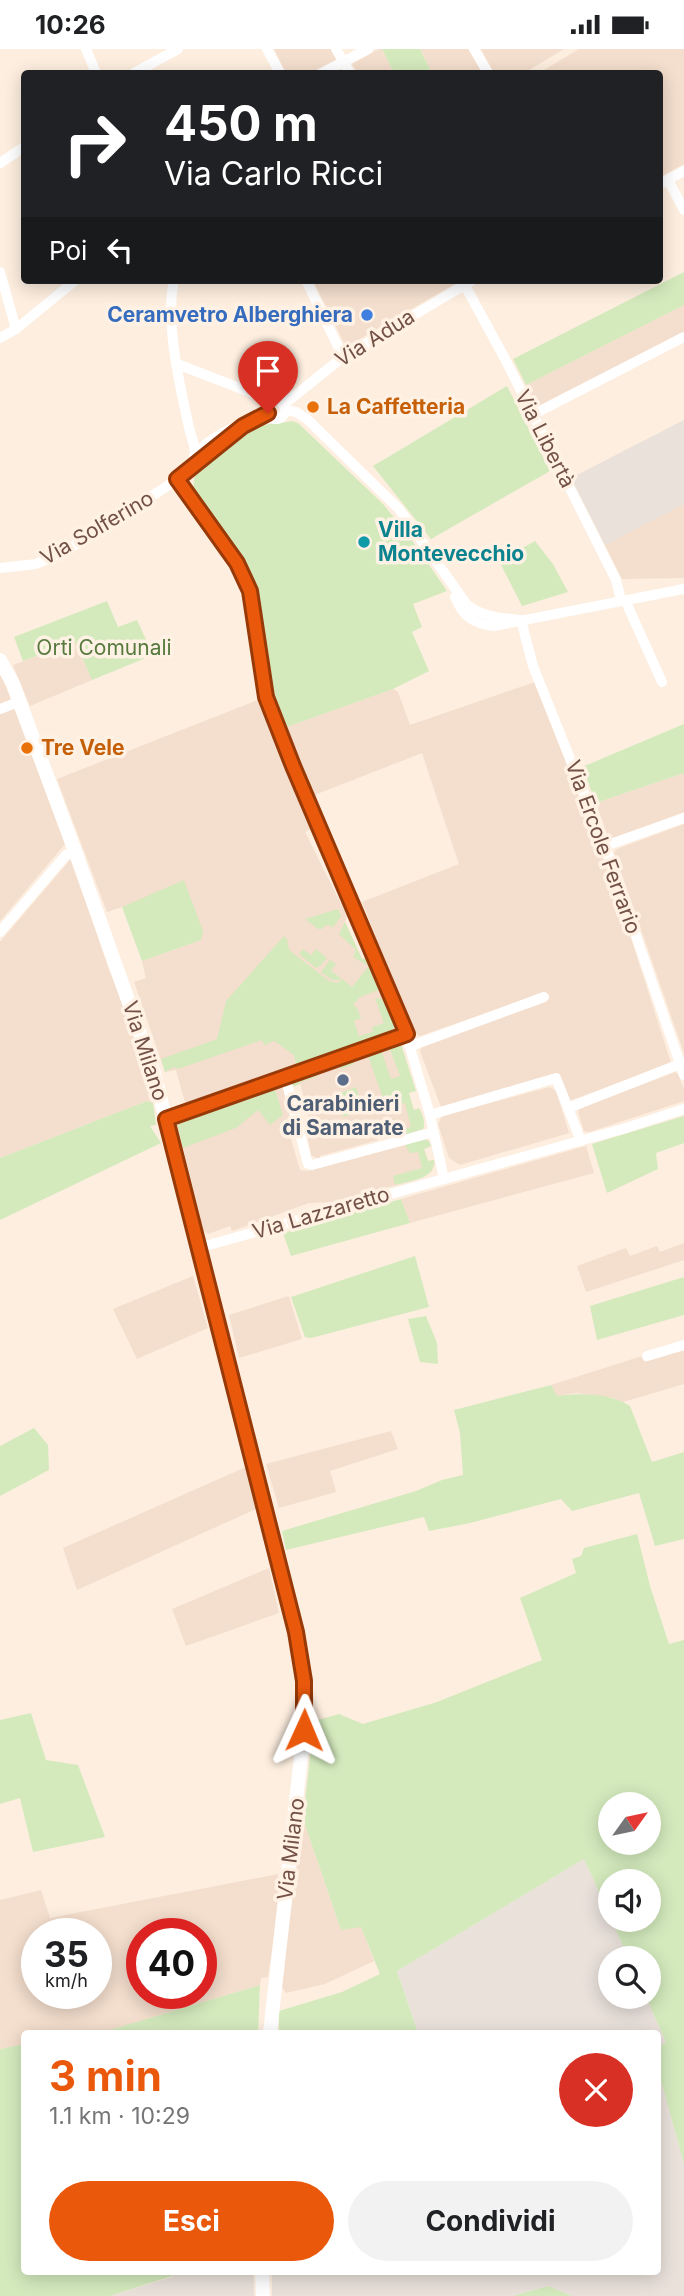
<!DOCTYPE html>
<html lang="it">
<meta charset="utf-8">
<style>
body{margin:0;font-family:Inter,sans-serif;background:#f2f2f2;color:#202124;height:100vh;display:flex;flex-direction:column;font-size:26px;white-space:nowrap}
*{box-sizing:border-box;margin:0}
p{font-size:23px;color:#757577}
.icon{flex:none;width:38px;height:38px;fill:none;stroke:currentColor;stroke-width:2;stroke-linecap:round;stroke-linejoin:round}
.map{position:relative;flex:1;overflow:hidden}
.side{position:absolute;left:21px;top:1981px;width:640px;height:245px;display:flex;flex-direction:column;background:#fff;border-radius:7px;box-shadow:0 4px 18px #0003}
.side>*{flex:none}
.guide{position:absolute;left:21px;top:21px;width:642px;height:214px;border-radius:7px;box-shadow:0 4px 18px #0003;background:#202124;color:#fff;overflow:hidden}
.needle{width:46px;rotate:57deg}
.fabs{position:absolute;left:598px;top:1743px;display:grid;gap:14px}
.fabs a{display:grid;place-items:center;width:63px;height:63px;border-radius:50%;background:#fff;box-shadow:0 4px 18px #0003;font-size:35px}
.speed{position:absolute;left:21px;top:1869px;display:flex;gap:14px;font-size:35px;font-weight:700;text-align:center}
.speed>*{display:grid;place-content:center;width:91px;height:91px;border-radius:50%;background:#fff;box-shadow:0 4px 18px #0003;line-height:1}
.speed small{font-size:18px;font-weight:400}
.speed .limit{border:10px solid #d22;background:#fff;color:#111}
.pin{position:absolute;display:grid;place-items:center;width:60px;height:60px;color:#fff;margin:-72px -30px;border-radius:50% 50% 50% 0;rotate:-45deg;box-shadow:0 0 7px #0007}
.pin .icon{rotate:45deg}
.me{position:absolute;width:77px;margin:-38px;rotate:1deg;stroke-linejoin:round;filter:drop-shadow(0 0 5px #0008)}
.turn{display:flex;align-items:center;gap:24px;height:147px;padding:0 28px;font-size:32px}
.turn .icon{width:91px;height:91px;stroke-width:2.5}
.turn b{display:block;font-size:49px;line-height:60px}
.then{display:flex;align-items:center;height:66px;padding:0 28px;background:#0003;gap:14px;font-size:26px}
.round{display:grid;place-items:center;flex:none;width:74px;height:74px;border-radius:37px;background:#f2f2f2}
.headline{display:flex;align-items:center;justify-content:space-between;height:119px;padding:0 28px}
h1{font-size:42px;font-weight:700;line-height:52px;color:#ea580c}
.cta{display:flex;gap:14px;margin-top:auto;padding:14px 28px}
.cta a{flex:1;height:80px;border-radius:42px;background:#ea580c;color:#fff;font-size:28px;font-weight:700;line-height:80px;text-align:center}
.cta a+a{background:#f2f2f2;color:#202124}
.status{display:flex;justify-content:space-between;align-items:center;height:49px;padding:0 35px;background:#fff;direction:ltr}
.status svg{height:19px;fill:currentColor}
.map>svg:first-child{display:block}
.residential{fill:#f4decd;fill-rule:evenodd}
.industrial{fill:#eae1db}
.green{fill:#d4eabd;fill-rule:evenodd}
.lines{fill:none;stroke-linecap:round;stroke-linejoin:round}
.street{stroke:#fff;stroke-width:10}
.secondary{stroke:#fff;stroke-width:14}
.route-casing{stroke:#983908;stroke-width:18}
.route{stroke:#ea580c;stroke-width:12}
.shop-dot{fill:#3f7fe0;stroke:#fff2e5;stroke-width:2.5}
.food-dot{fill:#e8710a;stroke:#fff2e5;stroke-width:2.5}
.culture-dot{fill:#0f9aa8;stroke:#fff2e5;stroke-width:2.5}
.service-dot{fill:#5c6f8a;stroke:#fff2e5;stroke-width:2.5}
.labels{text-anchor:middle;stroke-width:7;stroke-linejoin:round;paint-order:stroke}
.shop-label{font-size:21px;font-weight:bold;fill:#366cbe;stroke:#fff2e5;text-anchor:end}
.street-label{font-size:21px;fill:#735146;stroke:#fff2e5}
.food-label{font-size:21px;font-weight:bold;fill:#c56008;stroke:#fff2e5;text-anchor:start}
.culture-label{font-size:21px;font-weight:bold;fill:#0d838f;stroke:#fff2e5;text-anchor:start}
.park-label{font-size:21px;fill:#56793e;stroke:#fff2e5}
.service-label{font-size:21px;font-weight:bold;fill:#4e5e75;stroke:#fff2e5}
</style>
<div class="status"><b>10:26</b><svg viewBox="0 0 49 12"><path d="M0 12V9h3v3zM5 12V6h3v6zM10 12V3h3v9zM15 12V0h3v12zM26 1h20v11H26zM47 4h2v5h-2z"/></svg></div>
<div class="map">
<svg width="684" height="2247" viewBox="0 0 684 2247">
<rect width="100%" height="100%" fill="#fdeedf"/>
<g class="residential">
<path d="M274,0H331L336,11L310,24H286Z"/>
<path d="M379,0H382L394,24H358L352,15Z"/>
<path d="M420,0H469L483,24H423L430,20Z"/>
<path d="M481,0H564L524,24H494Z"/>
<path d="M579,0H684V115L660,128V24H539Z"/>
<path d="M313,231H456L458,233L346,298Z"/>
<path d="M684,256V284L537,360L526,336Z"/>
<path d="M684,455V529L622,530L605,496Z"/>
<path d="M75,593L92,631L30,657L13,616Z"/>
<path d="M0,622L65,795L0,872Z"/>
<path d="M535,633L620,855L671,1014L569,1052L560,1026L441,1058L420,1002L423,996L546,953L543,944L420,987L414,984L362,853L459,815L422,704L312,747L284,679L393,640L398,643L410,676Z"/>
<path d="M258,651L311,780L305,783L347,867L345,873L362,910L368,909L386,951L395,979L391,982L294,1006L297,1020L186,1057L176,1021L165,1023L134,933L146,929L142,912L201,891L122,858L107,863L57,730Z"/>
<path d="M684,724V763L609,791L596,754Z"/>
<path d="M684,775V1004L614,803L617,800Z"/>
<path d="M71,810L109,921L153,1033V1054L147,1052L0,1109V893Z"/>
<path d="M388,996L414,1061L419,1059L422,1065L424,1079L398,1088L396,1085L385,1088L384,1086L377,1087L378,1091L320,1107V1110L309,1106L311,1105L306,1080L311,1078L299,1030Z"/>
<path d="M675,1023L678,1025L684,1041V1052L589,1083L584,1082L578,1063L579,1060Z"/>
<path d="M282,1034L294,1085L290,1087L300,1121L307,1122L427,1090L431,1097L424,1100L428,1112L434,1111L435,1114L431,1123L408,1133L333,1153L309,1154L232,1182L230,1177L208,1185L204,1182L177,1075L182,1069Z"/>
<path d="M550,1038L556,1042L569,1084L460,1116L449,1109L438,1075L442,1067Z"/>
<path d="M586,1097L594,1124L410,1174L401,1150Z"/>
<path d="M684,1194V1211L586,1243L577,1217L626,1199L630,1207L657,1197L660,1203Z"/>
<path d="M193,1227L208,1279L137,1310L113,1260Z"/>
<path d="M289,1247L302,1290L239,1309L229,1266Z"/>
<path d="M684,1301V1335L623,1353L614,1349L576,1344L557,1347L551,1336L642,1307L644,1313Z"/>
<path d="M391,1382L398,1400L330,1422L336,1443L279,1459L266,1415Z"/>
<path d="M246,1418L258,1459L77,1541L63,1499Z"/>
<path d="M269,1519L279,1564L186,1597L172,1560Z"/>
<path d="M303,1770L341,1881L361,1877L374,1912L325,1935L286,1944L281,1937Z"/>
<path d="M278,1825V1831H282L268,1928L261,1929L260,1936L100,1984H24V1995L0,2000V1851L41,1841L50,1869ZM37,1885H96V1944H37ZM142,1885H201V1944H142Z"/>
</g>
<g class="industrial">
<path d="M684,371V455L605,496L571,429Z"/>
<path d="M584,1810L629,1909H611V1948H646L666,1993L658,1999V1984H418L397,1922Z"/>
<path d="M658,2021L684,2115V2247H572L548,2237L513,2247H272V2223L658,2222Z"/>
<path d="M176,2223H253L254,2247H110L172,2228Z"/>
</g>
<g class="green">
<path d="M382,0H420L430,20L423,24H394Z"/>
<path d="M684,223V256L526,336L513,310Z"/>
<path d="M507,337L550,422L431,490L373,417Z"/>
<path d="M292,372L298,374L383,455L407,484L447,542L413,555L422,578L412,583L429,622L393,640L284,679L269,637L259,556L251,525L243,511L196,447C194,440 192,432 196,425C202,411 244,383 259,378C269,373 281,375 292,372Z"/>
<path d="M535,492L553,515L568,543L522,557L499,512Z"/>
<path d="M107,552L118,578L137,571L153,606L92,631L75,593L23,612L14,588Z"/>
<path d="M684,675V724L596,754L582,718Z"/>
<path d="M184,831L203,882L201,891L142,912L122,858Z"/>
<path d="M338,860L341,867L333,878L326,876L322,880H318L305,870Z"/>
<path d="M345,873L362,910L368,909L381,940L360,948L353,956L357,959L361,969L354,972L359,987L373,983L372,978L384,974L375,949L386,951L396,975L393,981L358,994L359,998L297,1020L294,1006L274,992L264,996L262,991L178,1020L174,1018L165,1023L161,1010L217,990L226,952L284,887L287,890L289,901L329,932L337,934L342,930L352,938L369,917L353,908L356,901L339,885Z"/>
<path d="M303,900L311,906L316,900L327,909L320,917L316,919L299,905Z"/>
<path d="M330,911L336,915L331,922L341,929L339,931H332L321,923Z"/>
<path d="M400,992L416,1042L409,1044L414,1061L419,1059C422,1065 426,1074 423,1080L398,1088L393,1071L395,1070L398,1082L411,1078L405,1054L390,1057V1060L384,1062L382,1054L384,1052L367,1004ZM389,998L400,1027L391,1030L381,1001Z"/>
<path d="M359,1007V1009L353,1011L354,1015L341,1020L339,1016L317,1024L318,1027L301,1033L299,1030L300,1035L292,1038L293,1030Z"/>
<path d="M274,1037L283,1066L270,1076L258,1061L236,1079L183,1099L177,1075L182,1069Z"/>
<path d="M356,1038L361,1054L371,1051L373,1057L343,1068L335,1046Z"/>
<path d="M147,1052L153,1054L156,1076L150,1077L161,1094L0,1171V1109Z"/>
<path d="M684,1067V1094L656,1104L658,1120L607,1144L592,1095Z"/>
<path d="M423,1090L429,1092L431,1097L424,1100L428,1112L434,1111C436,1130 410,1132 395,1136L393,1127L422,1119L418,1103L410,1104L405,1096Z"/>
<path d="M401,1150L410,1174L291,1207L283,1184Z"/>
<path d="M415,1207L429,1258L311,1289L305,1288L291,1248Z"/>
<path d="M684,1228V1266L597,1291L590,1257Z"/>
<path d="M426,1267L437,1294L438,1315L420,1313L408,1270Z"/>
<path d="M551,1336L557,1347C581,1344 609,1344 630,1357L652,1413L684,1403V1490L655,1497L639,1444L572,1462L561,1450L470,1474L429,1482L424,1468L286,1501L282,1482L416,1442L442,1431L463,1426L460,1384L454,1361Z"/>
<path d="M34,1379L48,1396L49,1421L0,1447V1397Z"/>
<path d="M637,1485L650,1537L669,1595L684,1591V2115L658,2021V1999L666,1993L646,1948H649V1909H629L611,1871H649V1832H611V1869L584,1810L397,1922L418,1984H279V1962L342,1943L380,1925L361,1878L341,1881L303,1770L314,1672L339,1665L363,1675L437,1653L542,1611L520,1549L576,1524L572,1510L581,1507L584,1499ZM611,1755H649V1794H611Z"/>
<path d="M31,1664L46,1711L78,1716L105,1788L33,1803L20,1749L0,1755V1671Z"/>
<path d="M260,1936L258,1984H100Z"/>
<path d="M24,1995V2222L176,2223L172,2227L110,2247H0V2000Z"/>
<path d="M548,2237L572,2247H513Z"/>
</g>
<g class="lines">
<g class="street">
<path d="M86,0L96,24"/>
<path d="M267,0L280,24"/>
<path d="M336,0L350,24"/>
<path d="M474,0L488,24"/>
<path d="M134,24L178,0"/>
<path d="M322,24L368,0"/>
<path d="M0,114L24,98"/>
<path d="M668,131L684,161"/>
<path d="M660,135L684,122"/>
<path d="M0,223L16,280"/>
<path d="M174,231C165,271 179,333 188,374C190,385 195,394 195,406"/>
<path d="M306,231L343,308"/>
<path d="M462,231L504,308L616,531L621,551"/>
<path d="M0,289L16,280L76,231"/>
<path d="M177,315L263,348L270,354"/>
<circle cx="276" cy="361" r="9"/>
<path d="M283,356L343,308L473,231"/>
<path d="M285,361L296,363L307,370L399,460L467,556C483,568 501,569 521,571"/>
<path d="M532,366L684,288"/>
<path d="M194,407C216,381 240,378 268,364"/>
<path d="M177,430L238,514L250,542L266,648L293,717L406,985L430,1066L444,1130"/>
<path d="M0,519L36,515L64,503L166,438L233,387L243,377"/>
<path d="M455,548C463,567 473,575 494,577L684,540"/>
<path d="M625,551L662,633"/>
<path d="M521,571L533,617L605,797L684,1026"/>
<path d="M0,660L18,653"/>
<path d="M605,797L684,769"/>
<path d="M0,883L66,806L75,802"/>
<path d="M411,997L544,948"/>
<path d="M285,1027L308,1115L312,1116L434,1083"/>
<path d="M568,1059L581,1092"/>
<path d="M430,1066L556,1029L568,1059L680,1015"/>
<path d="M166,1070L406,985"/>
<path d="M198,1199L626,1079L684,1060"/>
<path d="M647,1307L684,1296"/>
</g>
<g class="secondary">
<path d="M0,611L13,635L75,802L154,1024L297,1583L304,1632V1681L270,1984"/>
<path d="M262,2222L263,2247"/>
</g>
</g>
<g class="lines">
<g class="route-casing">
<path id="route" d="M268,364L243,377L177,430L237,514L250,542L266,648L293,717L407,985L166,1070L296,1583L304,1632V1681"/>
</g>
<use href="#route" class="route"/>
</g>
<circle class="shop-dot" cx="367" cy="266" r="7"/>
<g class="food-dot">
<circle cx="313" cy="358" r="7"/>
<circle cx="27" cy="699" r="7"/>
</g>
<circle class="culture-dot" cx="364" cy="493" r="7"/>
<circle class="service-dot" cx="343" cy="1031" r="7"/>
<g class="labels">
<g class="shop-label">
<text x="353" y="273">Ceramvetro Alberghiera</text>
</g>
<g class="street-label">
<text transform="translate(375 289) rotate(-32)" y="7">Via Adua</text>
<text transform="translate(545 390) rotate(63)" y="7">Via Libertà</text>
<text transform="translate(97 479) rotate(-30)" y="7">Via Solferino</text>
<text transform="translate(603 798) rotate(70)" y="7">Via Ercole Ferrario</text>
<text transform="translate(145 1002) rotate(72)" y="7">Via Milano</text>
<text transform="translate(321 1164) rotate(-16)" y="7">Via Lazzaretto</text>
<text transform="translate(291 1800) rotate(-83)" y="7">Via Milano</text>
</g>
<g class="food-label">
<text x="327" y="365">La Caffetteria</text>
<text x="41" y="706">Tre Vele</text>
</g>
<g class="culture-label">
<text x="378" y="488">Villa<tspan x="378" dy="24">Montevecchio</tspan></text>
</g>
<g class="park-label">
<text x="104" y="606">Orti Comunali</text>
</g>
<g class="service-label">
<text x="343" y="1062">Carabinieri<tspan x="343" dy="24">di Samarate</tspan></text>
</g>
</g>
</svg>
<div class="fabs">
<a><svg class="needle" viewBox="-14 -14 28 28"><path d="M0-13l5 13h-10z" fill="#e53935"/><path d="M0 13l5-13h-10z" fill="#757577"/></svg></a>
<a><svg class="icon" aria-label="sound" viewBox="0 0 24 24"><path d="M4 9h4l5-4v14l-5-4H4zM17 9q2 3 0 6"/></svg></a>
<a><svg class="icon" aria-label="search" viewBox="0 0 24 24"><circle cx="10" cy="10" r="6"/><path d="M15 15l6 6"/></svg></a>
</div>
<div class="speed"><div>35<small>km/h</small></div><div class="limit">40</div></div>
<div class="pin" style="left:268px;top:364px;background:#d93025"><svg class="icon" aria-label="arrive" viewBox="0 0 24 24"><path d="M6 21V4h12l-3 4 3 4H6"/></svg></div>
<svg class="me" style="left:304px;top:1681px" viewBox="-20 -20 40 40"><path d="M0-17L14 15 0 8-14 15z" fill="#ea580c" stroke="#fff" stroke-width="4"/></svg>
<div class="guide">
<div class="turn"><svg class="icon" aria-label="right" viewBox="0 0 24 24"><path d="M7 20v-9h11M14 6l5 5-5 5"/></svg><div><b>450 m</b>Via Carlo Ricci</div></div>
<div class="then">Poi<svg class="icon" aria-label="left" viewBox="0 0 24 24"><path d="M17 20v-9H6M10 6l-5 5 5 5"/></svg></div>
</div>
<section class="side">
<div class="headline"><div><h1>3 min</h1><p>1.1 km · 10:29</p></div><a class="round" style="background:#d93025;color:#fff"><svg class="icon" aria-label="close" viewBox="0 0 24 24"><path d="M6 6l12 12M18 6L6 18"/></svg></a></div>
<div class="cta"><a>Esci</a><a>Condividi</a></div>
</section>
</div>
